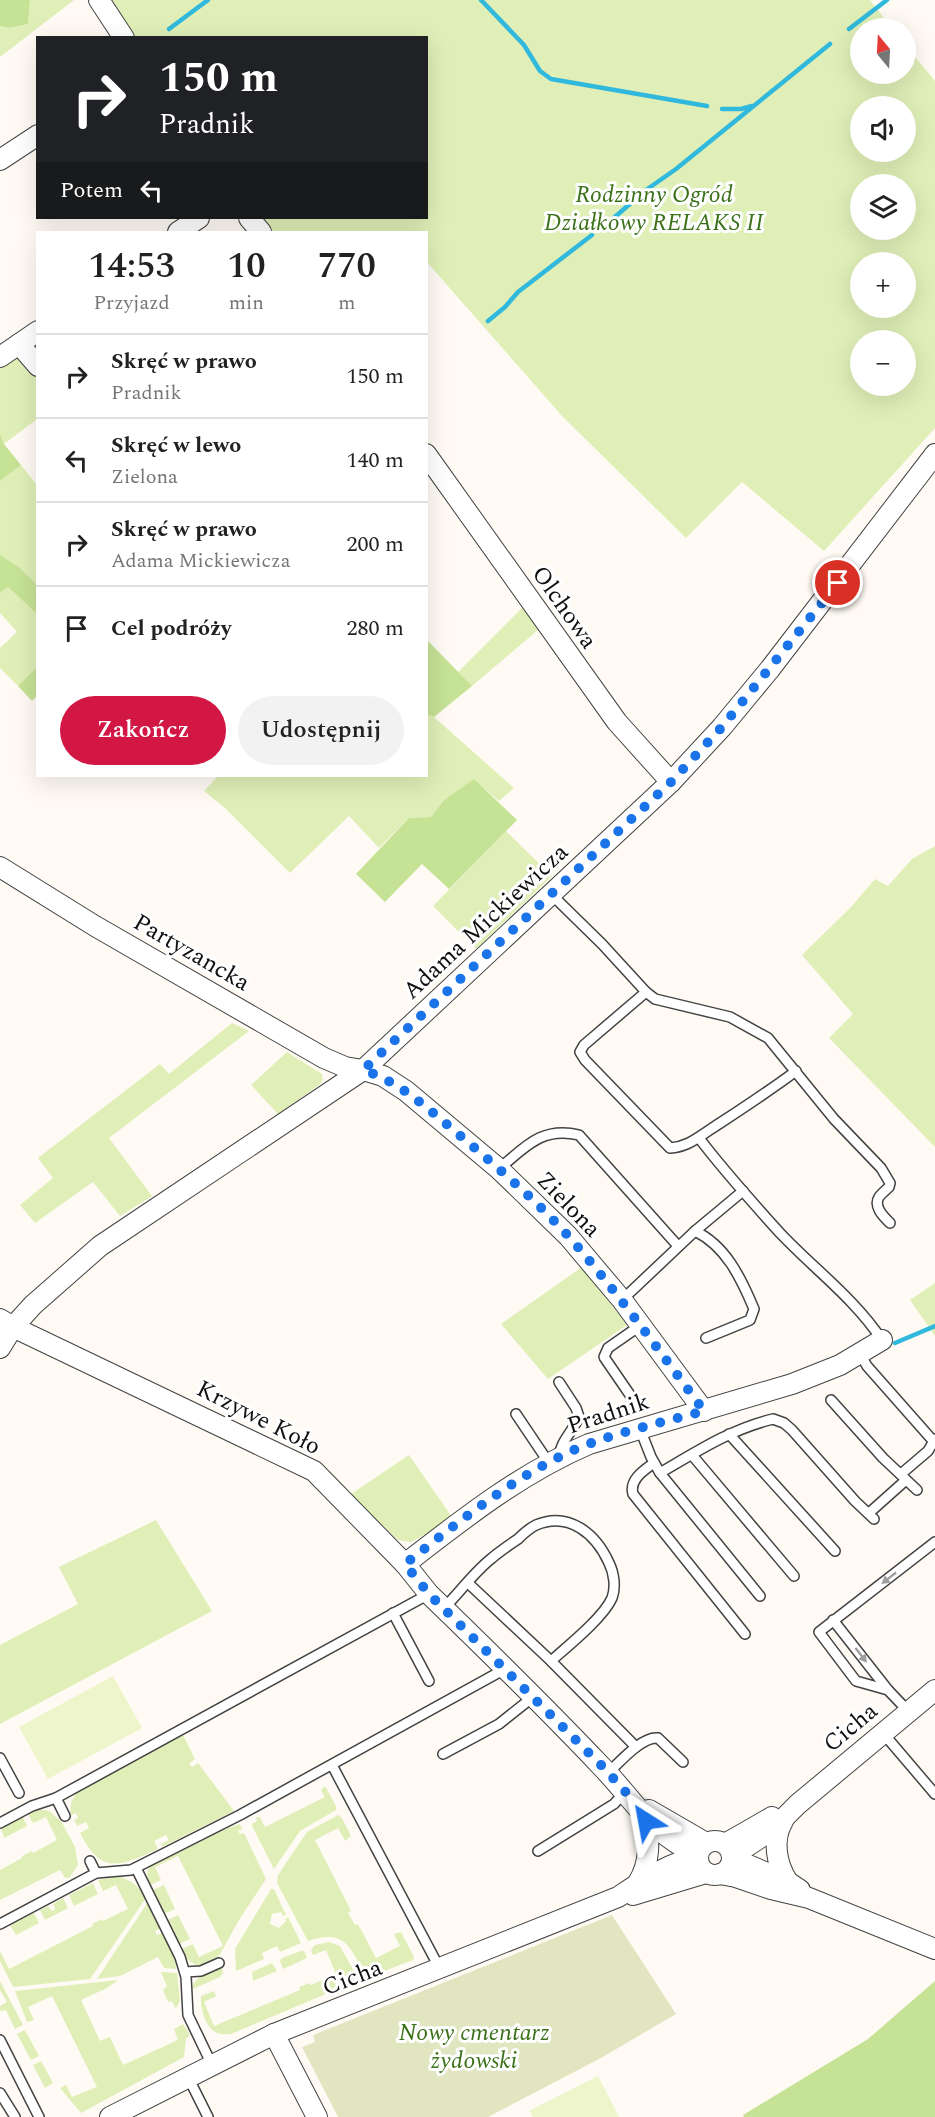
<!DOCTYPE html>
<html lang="pl">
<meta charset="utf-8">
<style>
body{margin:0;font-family:Spectral,serif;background:#f2f2f2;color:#222;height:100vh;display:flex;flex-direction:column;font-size:22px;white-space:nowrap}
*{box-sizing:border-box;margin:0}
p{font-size:20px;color:#767676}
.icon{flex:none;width:33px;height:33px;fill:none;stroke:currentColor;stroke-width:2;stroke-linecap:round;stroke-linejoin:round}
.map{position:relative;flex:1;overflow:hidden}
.drawer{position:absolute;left:36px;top:231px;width:392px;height:546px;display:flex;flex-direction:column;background:#fff;border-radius:0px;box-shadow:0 6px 24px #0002}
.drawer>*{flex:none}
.banner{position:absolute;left:36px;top:36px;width:392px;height:183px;border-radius:0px;box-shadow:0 6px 24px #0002;background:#202124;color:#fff;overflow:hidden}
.needle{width:39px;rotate:342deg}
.fabs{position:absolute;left:850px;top:18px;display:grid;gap:12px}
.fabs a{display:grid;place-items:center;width:66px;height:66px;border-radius:50%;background:#fff;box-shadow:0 6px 24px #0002;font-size:30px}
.pin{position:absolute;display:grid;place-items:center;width:51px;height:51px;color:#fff;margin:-26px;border:3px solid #fff;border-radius:50%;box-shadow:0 2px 6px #0007}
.me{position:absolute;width:66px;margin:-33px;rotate:326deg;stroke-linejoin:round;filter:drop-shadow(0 0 4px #0008)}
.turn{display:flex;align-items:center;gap:21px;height:126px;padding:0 24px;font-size:27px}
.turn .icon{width:78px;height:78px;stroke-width:2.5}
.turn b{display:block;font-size:42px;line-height:51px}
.then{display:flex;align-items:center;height:57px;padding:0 24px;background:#0003;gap:12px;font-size:22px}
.eta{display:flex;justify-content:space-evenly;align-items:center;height:102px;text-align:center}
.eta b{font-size:36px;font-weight:600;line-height:42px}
.action{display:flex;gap:12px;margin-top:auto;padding:12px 24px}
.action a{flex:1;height:69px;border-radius:36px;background:#d21744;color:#fff;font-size:24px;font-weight:600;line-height:69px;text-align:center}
.action a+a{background:#f2f2f2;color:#222}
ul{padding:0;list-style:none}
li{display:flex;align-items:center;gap:18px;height:84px;padding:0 24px;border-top:2px solid #e0e0e0}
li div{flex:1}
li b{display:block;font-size:22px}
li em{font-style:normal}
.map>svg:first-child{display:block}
.green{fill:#dfefb7;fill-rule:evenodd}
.forest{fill:#c6e295}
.cemetery{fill:#e1e6c0}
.pitch{fill:#eff5ca}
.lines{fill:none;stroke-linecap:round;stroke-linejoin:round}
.stream{stroke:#30b9dd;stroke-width:4.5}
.service-casing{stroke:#434343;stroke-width:12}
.minor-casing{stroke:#434343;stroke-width:22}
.service{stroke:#fff;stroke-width:9}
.minor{stroke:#fff;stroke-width:20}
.oneway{fill:#9f9f9f}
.route{stroke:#1a73e8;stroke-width:10;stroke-dasharray:0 18}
.labels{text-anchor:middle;stroke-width:6;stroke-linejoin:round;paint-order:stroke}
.park-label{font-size:24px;font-style:italic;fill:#3b7118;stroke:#fff}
.street-label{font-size:24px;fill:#101010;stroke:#fff}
</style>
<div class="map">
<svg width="935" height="2117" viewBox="0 0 935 2117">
<rect width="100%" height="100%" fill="#fffbf4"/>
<g class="green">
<path d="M30,0H74L0,57V26L10,28L28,24Z"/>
<path d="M109,0H870L892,28H861V74H906V46L935,81V428L824,551L742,482L686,538L562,416L426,261V232H273L262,218H426V38L135,37ZM861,106H906V152H861ZM861,184H906V230H861ZM861,262H906V308H861ZM861,340H906V386H861Z"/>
<path d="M16,356L30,367L38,376L37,419L4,444L0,434V363Z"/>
<path d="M21,465L37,485V585L19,567L0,555V481Z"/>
<path d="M8,587L37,614V667L18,686L0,668V648L17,632L0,613V593Z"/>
<path d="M523,607L538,630L472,686L458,672Z"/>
<path d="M426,714L434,717L514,788L499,801L474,780L444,800L431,817L409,818L379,848L349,816L290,873L226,809L204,791L218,776H426Z"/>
<path d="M506,831L552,876L476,949L433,906Z"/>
<path d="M935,846V1147L829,1038L853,1014L802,955L852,906L875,879L888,886L912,859Z"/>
<path d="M232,1023L249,1031L109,1138L152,1196L120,1216L93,1182L35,1223L20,1205L53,1178L38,1158L160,1064L169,1074Z"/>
<path d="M287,1052L322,1074L323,1080L319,1085L278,1114L251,1085Z"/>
<path d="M582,1267L627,1325L548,1379L501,1324Z"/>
<path d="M935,1283V1336L910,1300Z"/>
<path d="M409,1455L452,1517L427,1537L424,1535L411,1542L398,1540L351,1494Z"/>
<path d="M156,1520L212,1611L0,1724V1645L78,1604L59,1567Z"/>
<path d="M182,1733L195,1759L189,1764L192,1767L198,1763L234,1811L162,1847L161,1844L169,1840L166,1835L154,1841L158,1849C120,1866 102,1876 80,1833L89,1828L86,1822L77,1826L74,1820L78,1818L76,1813L71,1815C69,1803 73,1796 81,1788Z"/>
<path d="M325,1786L336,1806V1810L300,1831L274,1869L252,1826V1824L257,1821L256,1817H260L265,1827L325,1797L321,1790Z"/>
<path d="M39,1809L49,1811L61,1821L75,1847L78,1865L69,1878H65L60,1870L0,1900V1870L22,1858V1856L32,1851L33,1853L57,1840L46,1817L33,1823L27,1812Z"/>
<path d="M22,1815L27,1826L4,1838L0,1826Z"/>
<path d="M338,1815L342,1818L351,1836L345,1841L338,1828L315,1840L351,1911L348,1913L355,1925L358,1924L376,1958L400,1946L394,1934L401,1932L414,1957L413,1960L366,1978C351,1948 346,1928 308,1941L277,1883L278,1875L307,1832Z"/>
<path d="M240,1824L242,1829L238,1831L240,1834L244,1833L266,1879L239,1920L219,1956L201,1965H196L187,1959L182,1949L193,1944L199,1957L223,1946L178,1856L155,1867L161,1880L150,1885C148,1879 145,1873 150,1867C158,1856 224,1829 240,1824Z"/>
<path d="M118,1876C130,1880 139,1886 146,1898L90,1979L13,1987L0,1961V1951L9,1969L93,1926L92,1924L102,1919L103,1921L128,1909L116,1885L103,1891L98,1880Z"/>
<path d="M93,1883L98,1894L74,1906L69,1895Z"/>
<path d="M164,1885L175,1909L164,1914L153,1890Z"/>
<path d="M271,1889H274L286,1915L283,1916L281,1912L272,1914L270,1924L279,1928L286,1921L285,1919L288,1917L301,1943L280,1952L277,1946L262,1953L264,1959L236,1971L235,1949Z"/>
<path d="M63,1898L68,1908L45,1920L40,1910L48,1906L52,1911L55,1909L53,1904Z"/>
<path d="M148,1902L160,1929L155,1931L157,1935L162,1933L175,1958L176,1969L164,1968L158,1957L120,1976L97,1979Z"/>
<path d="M34,1913L39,1923L16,1935L10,1925Z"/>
<path d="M178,1915L190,1939L179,1944L168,1920Z"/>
<path d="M329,1942L340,1946L359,1980L231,2034C227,2034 224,2035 221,2034C206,2032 200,2008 201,1996L214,1991L216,1996L204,2002L214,2026L300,1990L299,1987L310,1983L311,1985L336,1974L326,1950L313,1955L311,1950L315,1945Z"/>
<path d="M301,1951H304L307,1958L283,1969L280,1961L282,1958Z"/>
<path d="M272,1963L277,1971L253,1981L252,1972Z"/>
<path d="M222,1967L223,1973L220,1977L193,1989V1984L200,1976Z"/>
<path d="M161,1972L177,1973L180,2001L177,2007L175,2008L172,2001L168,2002L163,1990L167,1986Z"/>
<path d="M118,1980L107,1988L81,2000L100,2041L110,2037L123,2065L178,2040L174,2029L183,2024L190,2035L186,2039L184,2057L81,2113L60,2088L66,2085L72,2097L97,2087L52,1996L28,2007L34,2020L27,2022L15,1991Z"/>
<path d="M0,1981L23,2025L15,2029L6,2010L0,2011V2006L7,2002L0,1990Z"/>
<path d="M25,2030L39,2056L31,2060L17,2034Z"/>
<path d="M41,2061L53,2083L45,2088L33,2065Z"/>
</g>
<g class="forest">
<path d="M0,0H30L28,24L10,28L0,26Z"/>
<path d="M0,434L4,444L21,465L0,481Z"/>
<path d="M0,555L19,567L37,585V614L8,587L0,593Z"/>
<path d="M426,639L472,686L434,717L426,714Z"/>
<path d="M37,667V696L32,701L18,686Z"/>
<path d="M474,779L517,820L449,889L422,864L385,902L356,874L409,818L431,817L444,800Z"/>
<path d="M935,1981V2117H744L743,2115L868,2039Z"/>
</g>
<path class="cemetery" d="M612,1915L676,2014L601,2058L488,2117H338L302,2047L315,2042L313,2035Z"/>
<g class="pitch">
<path d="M113,1676L142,1728L48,1779L19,1727Z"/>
<path d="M598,2076L619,2117H533L529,2111Z"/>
</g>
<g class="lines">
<g class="stream">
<path d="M481,0L524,45L540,71L551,79L707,106"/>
<path d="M169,29L208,0"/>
<path d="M849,29L887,0"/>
<path d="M722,109H741L752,106"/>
<path d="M601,229L646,190L676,169L830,44"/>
<path d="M488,321L505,307L518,292L592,235"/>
<path d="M895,1343L935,1326"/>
</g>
<g class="service-casing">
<g id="service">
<path d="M551,894L602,944L646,992L655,999L730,1017L768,1038L834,1119L881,1168L890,1183L889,1187C886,1190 881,1194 879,1197C873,1207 884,1217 890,1223"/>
<path d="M646,992L584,1045L580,1052L585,1060L670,1148C687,1147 697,1138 711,1129C740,1110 768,1092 796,1071"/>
<path d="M699,1138C724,1171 752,1202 780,1233C814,1269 854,1298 882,1340"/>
<path d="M499,1169C525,1147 542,1126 579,1135L678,1246"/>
<path d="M695,1231C726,1246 741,1278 754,1309L750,1320L706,1338"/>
<path d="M622,1300L695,1231L743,1191"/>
<path d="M860,1354L867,1366L935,1443"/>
<path d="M559,1382L576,1408L579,1417C573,1431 560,1442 559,1457"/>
<path d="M831,1400L883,1458L917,1490"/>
<path d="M639,1408L604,1357L608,1348L641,1325"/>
<path d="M516,1414L549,1463"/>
<path d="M640,1429L651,1457L660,1473L760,1596"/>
<path d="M729,1434L835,1551"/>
<path d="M692,1455L794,1576"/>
<path d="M654,1463C643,1471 629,1480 633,1494L745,1634"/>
<path d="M660,1473C696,1452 731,1429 773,1419L784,1423L792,1430L855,1501L874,1519"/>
<path d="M901,1474L928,1451L935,1439"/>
<path d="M869,1513L906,1480"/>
<path d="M468,1583L551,1661L636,1747"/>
<path d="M444,1608C460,1592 474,1572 492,1558C500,1551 509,1545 518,1539C523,1534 530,1528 536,1525C569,1511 596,1534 609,1563C614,1573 616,1587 612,1598C603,1618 568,1646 551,1661"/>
<path d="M393,1613L429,1681"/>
<path d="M833,1620L888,1690"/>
<path d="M909,1712L888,1690L856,1681L819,1632L935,1542"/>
<path d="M883,1733L935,1794"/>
<path d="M443,1754L499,1724L533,1697"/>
<path d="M0,1758L19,1793"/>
<path d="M332,1765L440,1969"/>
<path d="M608,1773C620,1762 642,1736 658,1738L683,1762"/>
<path d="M56,1798L65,1816"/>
<path d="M0,1823L32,1806L56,1798L429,1594"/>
<path d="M538,1851L614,1804L625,1792"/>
<path d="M90,1861L96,1873"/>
<path d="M136,1868L180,1957L186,1977L188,2015L212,2065"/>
<path d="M0,1924L96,1873L131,1870L141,1865L240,1815L505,1669"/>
<path d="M185,1972L201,1971L219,1963"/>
<path d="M0,2040L39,2117"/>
<path d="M188,2077L208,2117"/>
<path d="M0,2093L15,2117"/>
</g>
</g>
<g class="minor-casing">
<g id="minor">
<path d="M99,0L124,38"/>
<path d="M0,160L38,135"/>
<path d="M249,218L261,232"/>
<path d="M178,232L199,218"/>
<path d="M19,344L38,366"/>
<path d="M0,357L38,331"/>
<path d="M426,454L617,722L671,782"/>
<path d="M0,867L95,926L324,1058L345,1067L363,1070L383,1076L406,1091L499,1169L568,1236L622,1300L704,1411"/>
<path d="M0,1319L13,1327L314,1471L405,1564L429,1594C487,1650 545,1707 601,1766C635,1801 650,1833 698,1855"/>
<path d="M0,1348L13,1327L33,1305L100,1246L363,1070L671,782L722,727L770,669L935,454"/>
<path d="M405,1564C463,1519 521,1473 589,1444L792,1384L840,1365L882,1340"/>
<path d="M649,1810L706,1843"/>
<path d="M783,1821C772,1839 776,1864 788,1882"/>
<circle cx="715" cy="1858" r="17"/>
<path d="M725,1844L772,1817"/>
<path d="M732,1856L772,1830L798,1804L935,1690"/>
<path d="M732,1858L788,1882L800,1890"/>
<path d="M720,1874L736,1877L771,1889L809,1898L935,1949"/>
<path d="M638,1883C650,1863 651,1838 644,1816"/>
<path d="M633,1895L706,1873"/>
<path d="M274,2034L317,2117"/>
<path d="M110,2117L274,2034L618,1897C642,1881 669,1862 697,1858"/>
</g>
</g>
<use href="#service" class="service"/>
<use href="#minor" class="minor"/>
</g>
<defs><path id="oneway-solid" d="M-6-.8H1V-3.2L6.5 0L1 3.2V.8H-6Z" transform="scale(1.5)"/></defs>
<g class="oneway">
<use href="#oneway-solid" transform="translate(889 1578) rotate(142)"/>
<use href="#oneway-solid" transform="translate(861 1655) rotate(52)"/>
</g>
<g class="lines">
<path class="route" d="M646,1821C641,1806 614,1780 603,1767L429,1594L405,1564C455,1525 506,1483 563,1455C606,1434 658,1424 704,1411C660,1352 618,1293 570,1238C536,1200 496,1166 457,1133C427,1108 400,1082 363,1070L671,782L722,727L838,583"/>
</g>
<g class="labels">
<g class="park-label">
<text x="654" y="202">Rodzinny Ogród<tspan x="654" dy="28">Działkowy RELAKS II</tspan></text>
<text x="474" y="2040">Nowy cmentarz<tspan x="474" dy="28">żydowski</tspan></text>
</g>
<g class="street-label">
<text transform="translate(565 607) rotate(55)" y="8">Olchowa</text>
<text transform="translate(485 921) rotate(-43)" y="8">Adama Mickiewicza</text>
<text transform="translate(192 952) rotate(30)" y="8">Partyzancka</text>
<text transform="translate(569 1204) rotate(46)" y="8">Zielona</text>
<text transform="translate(608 1413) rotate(-18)" y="8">Pradnik</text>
<text transform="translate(259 1417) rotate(27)" y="8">Krzywe Koło</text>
<text transform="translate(850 1727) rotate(-40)" y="8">Cicha</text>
<text transform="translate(352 1977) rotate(-21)" y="8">Cicha</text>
</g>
</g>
</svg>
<div class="fabs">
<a><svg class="needle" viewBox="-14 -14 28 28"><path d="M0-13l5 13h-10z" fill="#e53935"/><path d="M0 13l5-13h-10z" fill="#767676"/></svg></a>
<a><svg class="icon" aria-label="sound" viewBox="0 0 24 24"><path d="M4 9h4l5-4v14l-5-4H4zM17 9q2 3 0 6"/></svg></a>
<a><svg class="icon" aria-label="layers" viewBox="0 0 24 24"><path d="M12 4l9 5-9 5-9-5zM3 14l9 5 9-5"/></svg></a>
<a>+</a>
<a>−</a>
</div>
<div class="pin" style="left:838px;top:583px;background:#d93025"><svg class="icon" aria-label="arrive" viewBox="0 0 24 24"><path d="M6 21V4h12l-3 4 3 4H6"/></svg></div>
<svg class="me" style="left:646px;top:1821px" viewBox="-20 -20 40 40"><path d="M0-17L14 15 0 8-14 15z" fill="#1a73e8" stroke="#fff" stroke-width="4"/></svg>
<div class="banner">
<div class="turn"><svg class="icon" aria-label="right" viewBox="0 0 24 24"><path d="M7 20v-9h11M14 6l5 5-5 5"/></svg><div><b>150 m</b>Pradnik</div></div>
<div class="then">Potem<svg class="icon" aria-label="left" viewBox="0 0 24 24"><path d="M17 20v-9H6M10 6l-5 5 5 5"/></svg></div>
</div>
<section class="drawer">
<div class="eta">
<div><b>14:53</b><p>Przyjazd</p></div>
<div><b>10</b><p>min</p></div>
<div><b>770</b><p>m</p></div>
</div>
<ul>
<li><svg class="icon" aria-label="right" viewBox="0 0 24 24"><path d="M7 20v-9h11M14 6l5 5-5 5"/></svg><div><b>Skręć w prawo</b><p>Pradnik</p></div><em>150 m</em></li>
<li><svg class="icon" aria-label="left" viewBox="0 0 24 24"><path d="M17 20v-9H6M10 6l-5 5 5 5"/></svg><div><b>Skręć w lewo</b><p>Zielona</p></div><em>140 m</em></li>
<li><svg class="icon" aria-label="right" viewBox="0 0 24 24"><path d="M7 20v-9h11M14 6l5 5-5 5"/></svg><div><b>Skręć w prawo</b><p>Adama Mickiewicza</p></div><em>200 m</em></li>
<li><svg class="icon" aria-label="arrive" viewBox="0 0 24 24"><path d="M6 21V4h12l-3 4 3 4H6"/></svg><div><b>Cel podróży</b></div><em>280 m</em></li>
</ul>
<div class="action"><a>Zakończ</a><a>Udostępnij</a></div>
</section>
</div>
